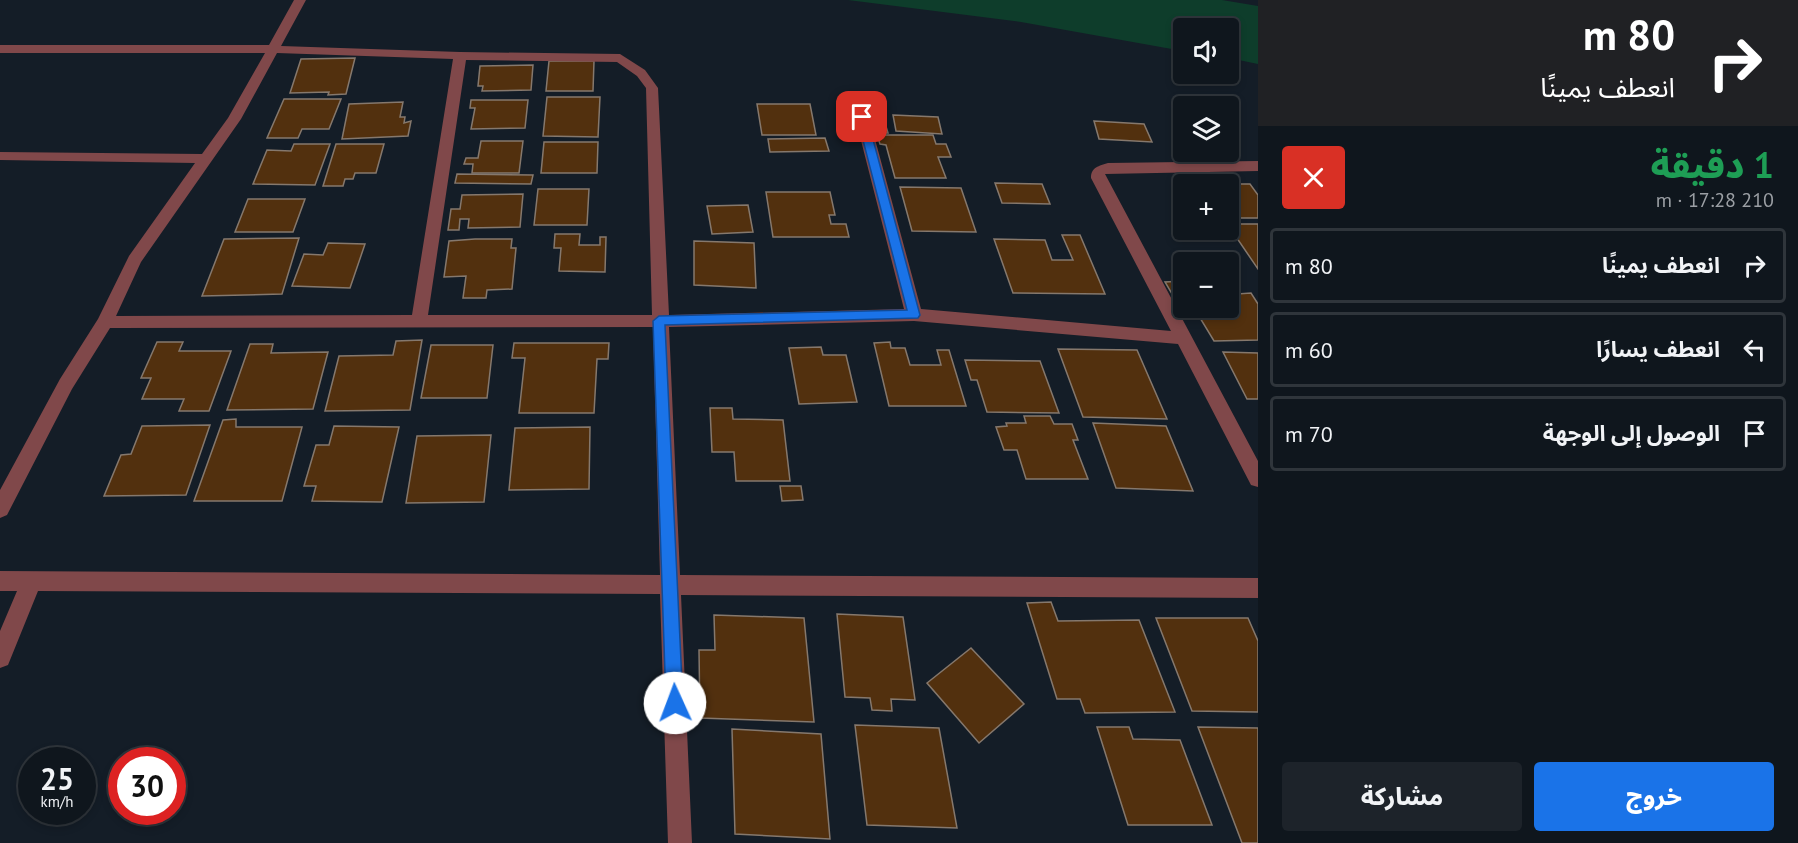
<!DOCTYPE html>
<html lang="ar">
<meta charset="utf-8">
<style>
body{margin:0;font-family:"PT Sans","Noto Sans Arabic",sans-serif;background:#1d232a;color:#f1f3f6;direction:rtl;height:100vh;display:flex;flex-direction:column;font-size:22px;white-space:nowrap}
*{box-sizing:border-box;margin:0}
p{font-size:20px;color:#9b9fa4}
.icon{flex:none;width:33px;height:33px;fill:none;stroke:currentColor;stroke-width:2;stroke-linecap:round;stroke-linejoin:round}
.map{position:relative;flex:1;overflow:hidden;direction:ltr}
.details{display:flex;flex-direction:column;background:#0f161d;width:540px}
.details>*{flex:none}
.guide{background:#202124;color:#fff;overflow:hidden}
.fabs{position:absolute;left:1173px;top:18px;display:grid;gap:12px}
.fabs a{display:grid;place-items:center;width:66px;height:66px;border-radius:6px;background:#0f161d;box-shadow:0 3px 9px #0003,0 0 0 2px #2f353b;font-size:30px}
.speed{position:absolute;left:18px;top:747px;display:flex;gap:12px;font-size:30px;font-weight:700;text-align:center}
.speed>*{display:grid;place-content:center;width:78px;height:78px;border-radius:50%;background:#0f161d;box-shadow:0 3px 9px #0003,0 0 0 2px #2f353b;line-height:1}
.speed small{font-size:15px;font-weight:400}
.speed .limit{border:9px solid #d22;background:#fff;color:#111}
.pin{position:absolute;display:grid;place-items:center;width:51px;height:51px;color:#fff;margin:-26px;border-radius:12px;box-shadow:0 3px 9px #0006}
.me{position:absolute;width:66px;margin:-33px;rotate:358deg;stroke-linejoin:round;filter:drop-shadow(0 0 4px #0008)}
.turn{display:flex;align-items:center;gap:21px;height:126px;padding:0 24px;font-size:27px}
.turn .icon{width:78px;height:78px;stroke-width:2.5}
.turn b{display:block;font-size:42px;line-height:51px}
.round{display:grid;place-items:center;flex:none;width:63px;height:63px;border-radius:6px;background:#1d232a}
.overview{display:flex;align-items:center;justify-content:space-between;height:102px;padding:0 24px}
h1{font-size:36px;font-weight:800;line-height:45px;color:#1e9e55}
.action{display:flex;gap:12px;margin-top:auto;padding:12px 24px}
.action a{flex:1;height:69px;border-radius:6px;background:#1a73e8;color:#fff;font-size:24px;font-weight:800;line-height:69px;text-align:center}
.action a+a{background:#1d232a;color:#f1f3f6}
ul{padding:0;list-style:none}
li{display:flex;align-items:center;gap:18px;height:75px;margin:0 12px 9px;padding:0 12px;border:3px solid #2f353b;border-radius:6px}
li div{flex:1}
li b{display:block;font-size:22px}
li em{font-style:normal}
main{display:flex;flex:1;min-height:0}
.map>svg:first-child{display:block}
.green{fill:#0e3d2b}
.building{fill:#52300e;stroke:#85786d;stroke-width:1.5}
.lines{fill:none;stroke-linecap:round;stroke-linejoin:round}
.street{fill:#80484a;fill-rule:evenodd}
.route{fill:#1a73e8;stroke:#114b97;stroke-width:1.5}
</style>
<main>
<section class="details">
<div class="guide">
<div class="turn"><svg class="icon" aria-label="right" viewBox="0 0 24 24"><path d="M7 20v-9h11M14 6l5 5-5 5"/></svg><div><b>80 m</b>انعطف يمينًا</div></div>
</div>
<div class="overview"><div><h1>1 دقيقة</h1><p>210 m · 17:28</p></div><a class="round" style="background:#d93025;color:#fff"><svg class="icon" aria-label="close" viewBox="0 0 24 24"><path d="M6 6l12 12M18 6L6 18"/></svg></a></div>
<ul>
<li><svg class="icon" aria-label="right" viewBox="0 0 24 24"><path d="M7 20v-9h11M14 6l5 5-5 5"/></svg><div><b>انعطف يمينًا</b></div><em>80 m</em></li>
<li><svg class="icon" aria-label="left" viewBox="0 0 24 24"><path d="M17 20v-9H6M10 6l-5 5 5 5"/></svg><div><b>انعطف يسارًا</b></div><em>60 m</em></li>
<li><svg class="icon" aria-label="arrive" viewBox="0 0 24 24"><path d="M6 21V4h12l-3 4 3 4H6"/></svg><div><b>الوصول إلى الوجهة</b></div><em>70 m</em></li>
</ul>
<div class="action"><a>خروج</a><a>مشاركة</a></div>
</section>
<div class="map">
<svg width="1258" height="843" viewBox="0 0 1258 843">
<rect width="100%" height="100%" fill="#141d27"/>
<path class="green" d="M848,0H1222L1258,6V64L1229,58L1228,28H1184L1183,51L1021,22Z"/>
<g class="building">
<path d="M355,58L346,94L328,95L329,92L290,93L301,59Z"/>
<path d="M549,61H594L593,91H546Z"/>
<path d="M533,65L531,90L482,91L483,86H478L480,66Z"/>
<path d="M547,97H600L598,137L543,136Z"/>
<path d="M284,99H341L329,129H302L298,138H267Z"/>
<path d="M471,100H528L525,128L471,129L475,108H470Z"/>
<path d="M403,102L400,117H405L404,123L411,121L408,136L342,139L349,104Z"/>
<path d="M757,104H810L816,135H762Z"/>
<path d="M893,115L938,117L942,134L896,131Z"/>
<path d="M1094,121L1144,124L1152,142L1099,139Z"/>
<path d="M874,123H885L888,133H877Z"/>
<path d="M877,135H933L936,144H946L951,157H938L946,178H895L886,145L880,144Z"/>
<path d="M825,138L829,151L770,152L768,139Z"/>
<path d="M481,141H523L519,173H472L473,164H464L466,158H478Z"/>
<path d="M544,142H598L597,173H541Z"/>
<path d="M294,144H330L315,185L253,184L267,150L291,151Z"/>
<path d="M336,144H384L376,173H355L353,179H345L343,186H323Z"/>
<path d="M1208,170L1214,180H1198L1192,171Z"/>
<path d="M457,174L533,175L531,184L455,183Z"/>
<path d="M995,183L1042,184L1050,204L1002,203Z"/>
<path d="M1197,184H1250L1258,195V218H1228V184Z"/>
<path d="M900,187L961,188L976,232L912,231Z"/>
<path d="M538,189H589L587,225H534Z"/>
<path d="M766,192H830L835,215H829L831,224H846L849,237H773Z"/>
<path d="M523,194L520,227L468,228L469,219H460L459,230H448L451,209H460L462,195Z"/>
<path d="M248,199H305L293,232H235Z"/>
<path d="M748,205L753,232L712,234L707,206Z"/>
<path d="M1228,224H1258V269L1228,225Z"/>
<path d="M555,234H580L579,245H600V237H606L605,272L559,271L561,248H554Z"/>
<path d="M1062,235H1080L1105,294L1013,293L994,239L1045,240L1052,260H1073Z"/>
<path d="M299,238L282,294L202,296L224,239Z"/>
<path d="M475,239H512L511,248H516L512,289L487,290L486,298H463L466,276L444,277L449,241Z"/>
<path d="M694,241L754,243L756,288L694,285Z"/>
<path d="M328,243L365,244L350,288L292,286L304,254L323,255Z"/>
<path d="M1184,281V304H1178L1165,282Z"/>
<path d="M1228,283L1237,294L1251,293L1258,304V340L1214,341L1194,308H1228Z"/>
<path d="M422,340L410,410L325,411L339,356L393,355L396,341Z"/>
<path d="M157,342H183L179,351H231L209,411H179L184,399H142L151,378H141Z"/>
<path d="M890,342L891,348H905L910,365H941L937,350H949L966,406H889L874,343Z"/>
<path d="M514,343H609L608,359H597L594,413H519L525,358H512Z"/>
<path d="M250,344H273L271,353L328,352L313,409L227,410Z"/>
<path d="M431,345H493L487,398H421Z"/>
<path d="M821,347L823,355H846L857,402L799,404L789,348Z"/>
<path d="M1058,349L1137,350L1167,419L1083,417Z"/>
<path d="M1223,352L1258,353V399H1247Z"/>
<path d="M965,360L1040,361L1059,413L987,412L977,380H971Z"/>
<path d="M710,408H732L733,419L783,420L790,481H736L734,452H712Z"/>
<path d="M1024,416H1050L1054,424H1072L1078,440H1073L1088,479H1026L1017,450H1004L996,427L1007,426L1006,423H1026Z"/>
<path d="M236,419V427H302L282,501H194L223,420Z"/>
<path d="M1093,423L1166,426L1193,491L1116,488Z"/>
<path d="M210,425L186,495L104,496L121,455L131,454L142,426Z"/>
<path d="M334,426L399,427L382,502L312,501L316,486H304L316,445H329Z"/>
<path d="M590,427L589,489L509,490L515,428Z"/>
<path d="M491,435L484,502L406,503L417,436Z"/>
<path d="M780,486H801L803,500L782,501Z"/>
<path d="M1051,602L1058,621L1139,620L1175,712L1085,713L1080,699H1057L1027,603Z"/>
<path d="M837,614L903,617L915,700L891,699L892,711L872,710L870,698L845,697Z"/>
<path d="M714,615L804,618L814,722L700,718L699,650H715Z"/>
<path d="M1156,618H1248L1258,641V712L1192,711Z"/>
<path d="M971,648L1024,704L979,743L927,683Z"/>
<path d="M855,725L939,728L957,828L867,825Z"/>
<path d="M1097,727H1129L1133,739L1180,740L1212,825H1128Z"/>
<path d="M1198,727L1258,728V843H1242Z"/>
<path d="M732,729L821,734L830,839L735,834Z"/>
</g>
<g class="lines">
<path class="street" d="M294,0H306L281,46L460,52L620,54L645,70L658,88L669,315L904,309L855,117L857,114L862,113L869,117L921,309L1171,331L1091,178C1091,167 1099,166 1108,163L1258,161V171L1105,174L1258,461V487L1251,485L1178,344L914,321L669,327L680,575L1258,578V598L681,595L692,843H668L660,594L38,591L8,665L0,668V631L17,591H0V571L660,575L653,327L110,328L72,389L7,515L0,518V490L60,379L98,319L129,256L195,163L0,160V152L202,154L228,118L265,53H0V45H269ZM277,53L453,59L412,315L116,316L141,262L241,119ZM466,60L617,62L637,76L646,88L652,315H428Z"/>
</g>
<path class="route" d="M862,114L867,117L920,315L918,318L665,325L683,703L681,709L675,711L669,709L666,703L653,321L659,316L907,310L857,117Z"/>
</svg>
<div class="fabs">
<a><svg class="icon" aria-label="sound" viewBox="0 0 24 24"><path d="M4 9h4l5-4v14l-5-4H4zM17 9q2 3 0 6"/></svg></a>
<a><svg class="icon" aria-label="layers" viewBox="0 0 24 24"><path d="M12 4l9 5-9 5-9-5zM3 14l9 5 9-5"/></svg></a>
<a>+</a>
<a>−</a>
</div>
<div class="speed"><div>25<small>km/h</small></div><div class="limit">30</div></div>
<div class="pin" style="left:862px;top:117px;background:#d93025"><svg class="icon" aria-label="arrive" viewBox="0 0 24 24"><path d="M6 21V4h12l-3 4 3 4H6"/></svg></div>
<svg class="me" style="left:675px;top:703px" viewBox="-20 -20 40 40"><circle r="19" fill="#fff"/><path d="M0-13L10 11 0 6-10 11z" fill="#1a73e8"/></svg>
</div>
</main>
